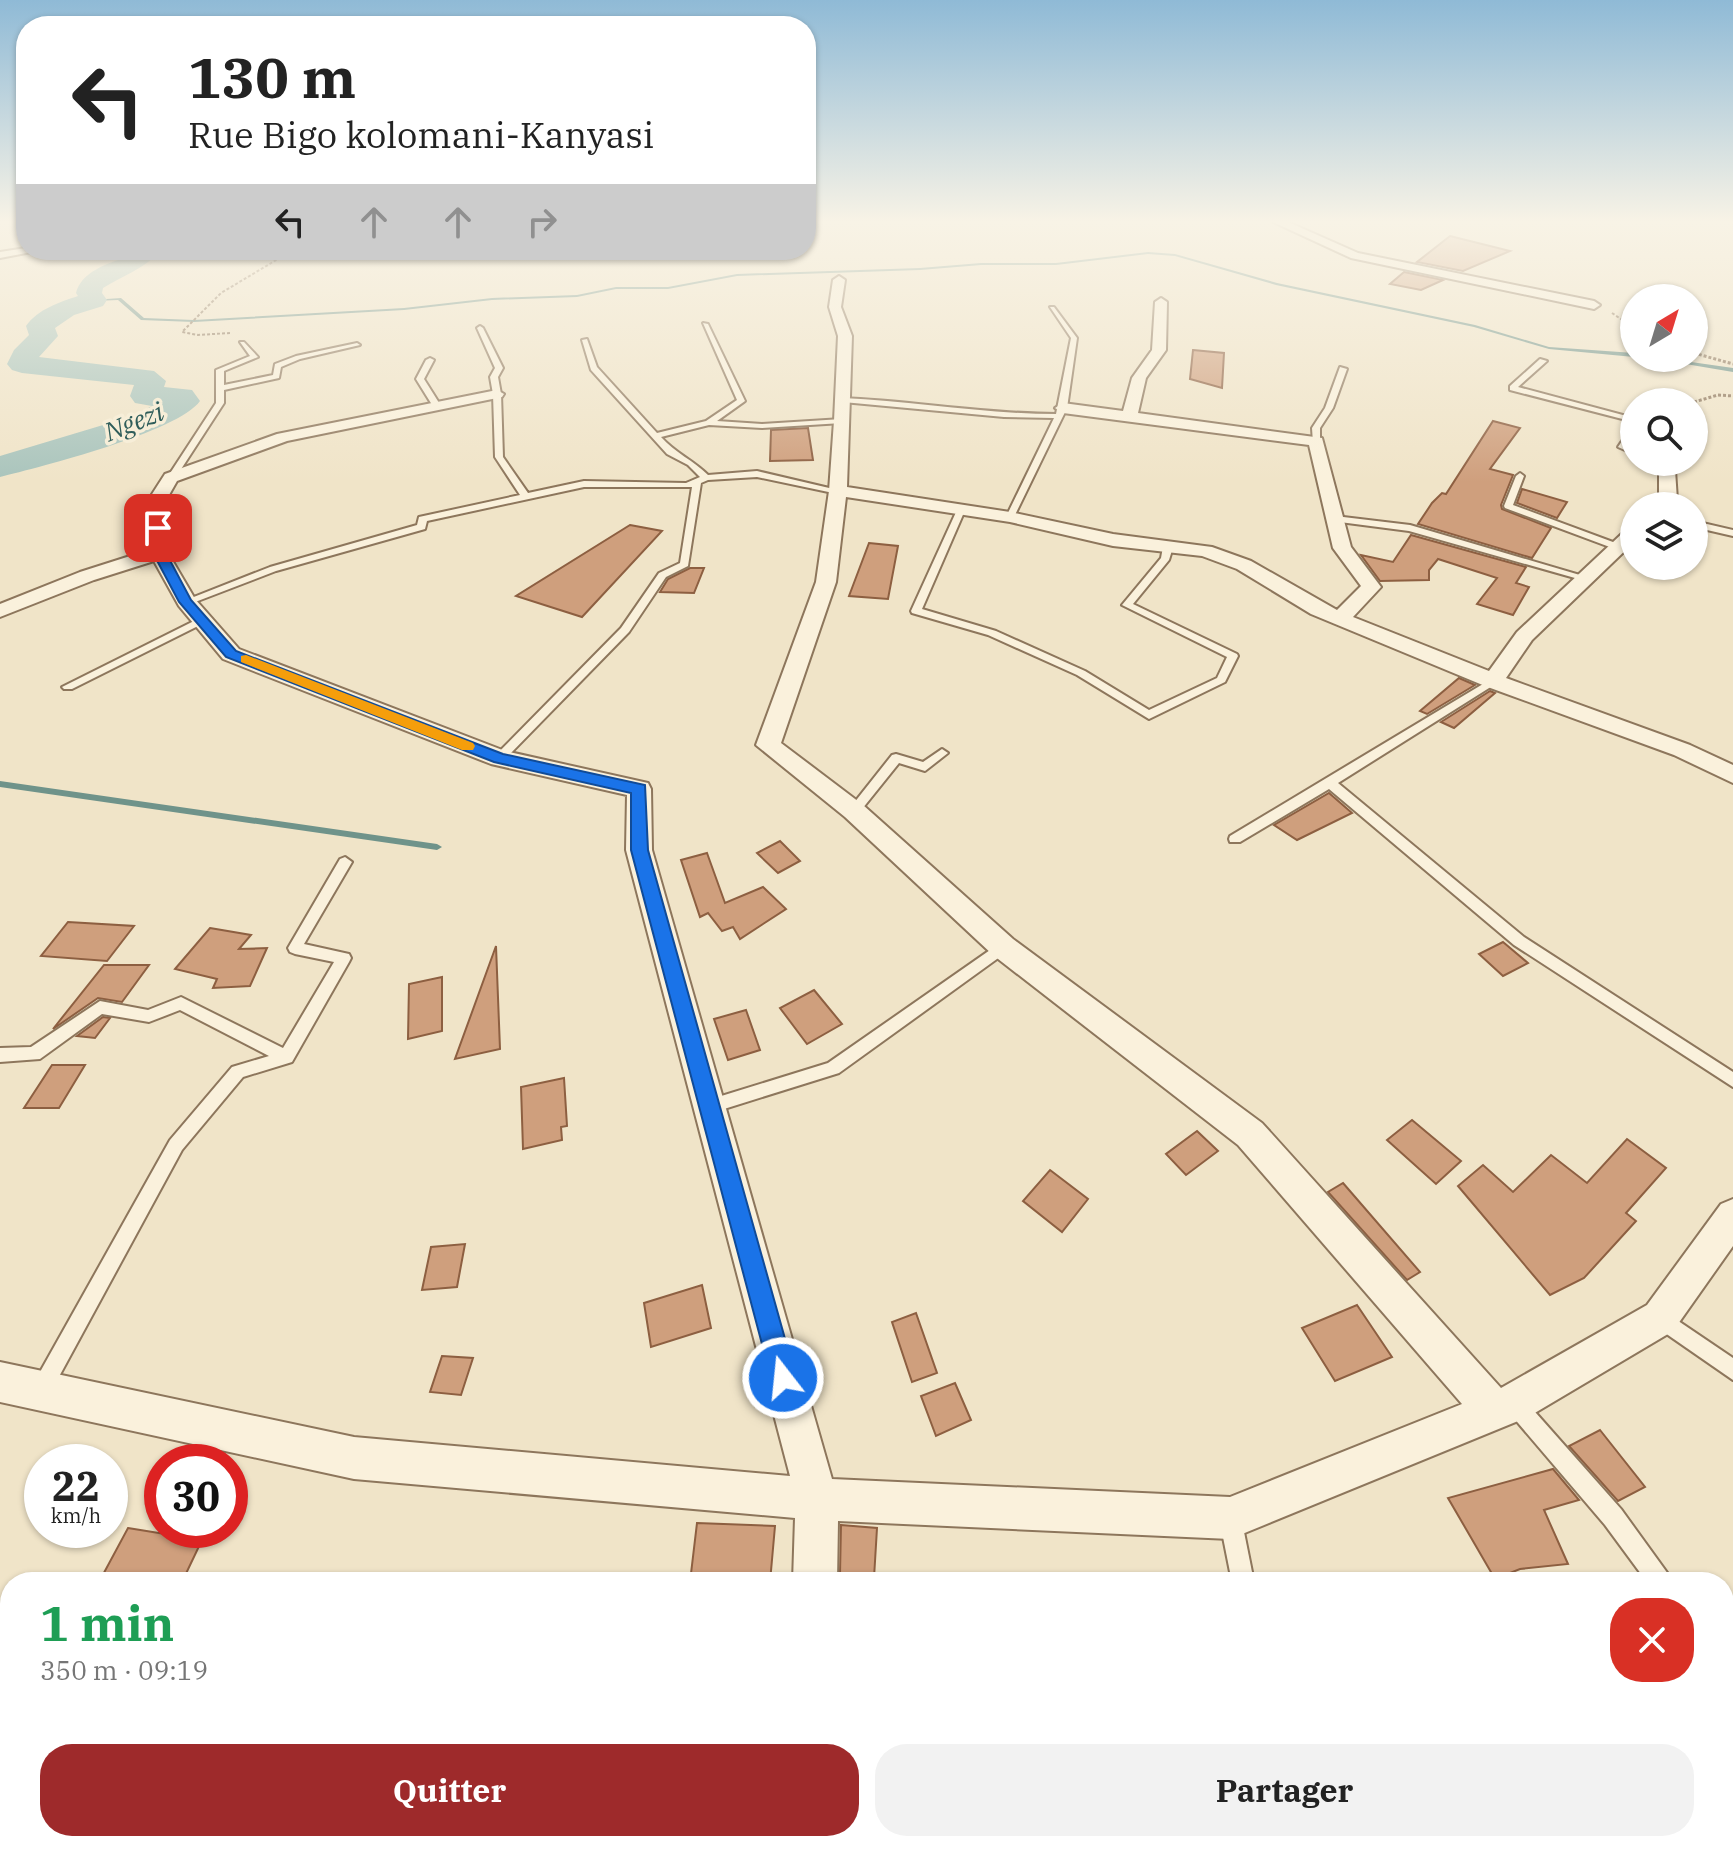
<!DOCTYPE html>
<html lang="fr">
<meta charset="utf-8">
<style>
body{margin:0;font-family:"IBM Plex Serif",serif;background:#f2f2f2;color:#222;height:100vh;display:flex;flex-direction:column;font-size:30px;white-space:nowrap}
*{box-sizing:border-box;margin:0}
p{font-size:26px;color:#767676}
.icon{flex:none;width:44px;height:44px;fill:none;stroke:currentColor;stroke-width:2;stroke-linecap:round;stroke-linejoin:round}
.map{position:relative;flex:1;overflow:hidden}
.sheet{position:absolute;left:0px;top:1572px;width:1734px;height:280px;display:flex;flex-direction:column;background:#fff;border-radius:32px 32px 0 0;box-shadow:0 2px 6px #0004}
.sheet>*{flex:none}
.banner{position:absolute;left:16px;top:16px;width:800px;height:244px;border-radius:32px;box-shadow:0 2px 6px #0004;background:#fff;color:#222;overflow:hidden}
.needle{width:52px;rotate:38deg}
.fabs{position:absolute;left:1620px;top:284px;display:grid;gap:16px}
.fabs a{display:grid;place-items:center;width:88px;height:88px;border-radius:50%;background:#fff;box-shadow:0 2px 6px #0004;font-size:40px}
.speed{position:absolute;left:24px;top:1444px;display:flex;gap:16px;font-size:40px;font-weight:700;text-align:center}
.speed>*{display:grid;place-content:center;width:104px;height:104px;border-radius:50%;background:#fff;box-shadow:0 2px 6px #0004;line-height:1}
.speed small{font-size:20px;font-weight:400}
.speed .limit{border:12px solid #d22;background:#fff;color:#111}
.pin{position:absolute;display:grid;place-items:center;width:68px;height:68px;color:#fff;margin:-34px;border-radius:16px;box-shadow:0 4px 12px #0006}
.me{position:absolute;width:88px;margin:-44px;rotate:344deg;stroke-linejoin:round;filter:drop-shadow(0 0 6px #0008)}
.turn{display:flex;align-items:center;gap:28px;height:168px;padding:0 40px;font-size:36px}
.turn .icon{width:104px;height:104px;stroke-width:2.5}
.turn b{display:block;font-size:56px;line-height:68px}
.lanes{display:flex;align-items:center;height:76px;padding:0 40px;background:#0003;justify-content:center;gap:40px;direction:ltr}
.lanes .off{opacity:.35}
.round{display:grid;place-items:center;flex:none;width:84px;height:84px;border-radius:32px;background:#f2f2f2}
.head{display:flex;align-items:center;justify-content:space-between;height:136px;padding:0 40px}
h1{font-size:48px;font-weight:700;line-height:60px;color:#1e9e55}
.cta{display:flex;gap:16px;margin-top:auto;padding:16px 40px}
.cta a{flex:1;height:92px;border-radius:32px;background:#9e2a2b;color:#fff;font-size:32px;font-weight:700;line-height:92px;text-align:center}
.cta a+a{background:#f2f2f2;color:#222}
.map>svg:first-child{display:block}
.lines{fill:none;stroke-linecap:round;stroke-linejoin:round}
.stream{fill:#6f938a;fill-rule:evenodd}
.river{fill:#a9c4bc;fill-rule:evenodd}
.building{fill:#cf9f7d;stroke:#8d5f41;stroke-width:2}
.lane-casing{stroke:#8d765c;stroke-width:4}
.street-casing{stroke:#8d765c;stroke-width:4}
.path-far1{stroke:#8d765c;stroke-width:2;stroke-dasharray:3 2;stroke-linecap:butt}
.path{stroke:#8d765c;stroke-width:3;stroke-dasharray:3 2;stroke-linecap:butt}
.lane{fill:#faf1dc;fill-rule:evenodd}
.street{fill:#faf1dc;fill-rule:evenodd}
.route{fill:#1a73e8;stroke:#114b97;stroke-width:2}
.slow{fill:#f59e0b}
.labels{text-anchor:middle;stroke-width:7;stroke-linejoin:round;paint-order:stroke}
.far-water-label{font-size:26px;font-style:italic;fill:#2f5d5a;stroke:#f7eed8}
</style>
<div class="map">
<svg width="1733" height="1852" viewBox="0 0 1733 1852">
<rect width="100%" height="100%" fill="#f0e4c8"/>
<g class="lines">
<g class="stream">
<path d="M1148,252L1175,254L1277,283L1475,325L1549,347L1634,353V357L1549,349L1474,327L1276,285L1175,256L1148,254L1056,265H981L920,270L737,276L668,289H616L577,297L492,300L404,310L194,322L141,320L118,300L94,301L92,300L121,298L144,318L194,320L404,308L492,298L577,295L616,287H668L737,274L920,268L981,263H1056Z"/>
<path d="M1650,358H1663L1733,368V372Z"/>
<path d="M0,781L437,844L442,847L437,850L0,787Z"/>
</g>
<path class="river" d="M132,250H161C146,268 124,275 103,288L102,293L107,300L103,306L74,315L55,328L58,336L39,357L154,371L166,381L164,387L192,390L200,401C178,432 40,467 0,477V456L133,416L152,406L135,403L130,396L134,385L22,373L12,370L7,364L14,350L29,335L26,326C38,309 60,302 78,296L76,293C81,272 108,263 127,257Z"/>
</g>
<g class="building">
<path d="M1450,236L1510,251L1463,271L1417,262Z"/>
<path d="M1404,272L1443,280L1421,290L1390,284Z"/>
<path d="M1193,350L1224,353L1222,388L1190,379Z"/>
<path d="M1493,421L1520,428L1490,469L1513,475L1501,505L1502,509L1551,528L1532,558L1418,524L1432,503L1442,493L1446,494Z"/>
<path d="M808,428L813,460L770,461L771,430Z"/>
<path d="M1522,489L1567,502L1557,518L1517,503Z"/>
<path d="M630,525L662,531L582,617L516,596Z"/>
<path d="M1411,535L1526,567L1516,583L1529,587L1513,615L1477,604L1497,578L1438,559L1429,570V580L1380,581L1361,555L1393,562Z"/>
<path d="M869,543L898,546L888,599L849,596Z"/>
<path d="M690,568H704L694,593L660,592L668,579Z"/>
<path d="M1459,678L1475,685L1427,714L1420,711Z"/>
<path d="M1490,691L1495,693L1454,728L1441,722Z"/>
<path d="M1329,793L1352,813L1297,840L1274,825Z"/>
<path d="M780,841L800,861L778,873L757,853Z"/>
<path d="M707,853L725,903L763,887L786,909L740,939L733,927L722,931L708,913L700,917L681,860Z"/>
<path d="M68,922L134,926L107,961L41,956Z"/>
<path d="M210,928L251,935L239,949L267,948L250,986L213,988L217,979L175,969Z"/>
<path d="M1503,942L1528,963L1503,976L1479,954Z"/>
<path d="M496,946L500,1049L455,1059Z"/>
<path d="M104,965H149L122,1002L98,998L53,1029Z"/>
<path d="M442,977V1031L408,1039L409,984Z"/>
<path d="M814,990L842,1024L807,1044L780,1008Z"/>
<path d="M746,1010L760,1050L728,1060L714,1019Z"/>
<path d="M103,1017L110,1018L95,1038L77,1036Z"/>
<path d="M52,1065H85L59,1108H24Z"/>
<path d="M564,1078L567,1126L561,1127L562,1140L523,1149L521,1087Z"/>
<path d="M1412,1120L1461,1161L1436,1184L1387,1140Z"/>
<path d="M1197,1131L1218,1151L1186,1175L1166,1154Z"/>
<path d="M1627,1139L1666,1168L1626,1213L1636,1221L1584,1278L1550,1295L1458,1186L1483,1165L1513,1192L1551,1155L1587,1183Z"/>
<path d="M1050,1170L1088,1199L1062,1232L1023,1201Z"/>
<path d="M1343,1183L1420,1272L1407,1280L1328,1192Z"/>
<path d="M465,1244L457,1287L422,1290L431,1247Z"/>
<path d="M702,1285L711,1328L651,1347L644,1303Z"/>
<path d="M1357,1305L1392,1357L1335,1381L1302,1328Z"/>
<path d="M916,1313L937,1373L912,1382L892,1322Z"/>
<path d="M442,1356L473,1358L461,1395L430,1392Z"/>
<path d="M955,1383L971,1420L936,1436L921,1396Z"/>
<path d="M1600,1430L1645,1487L1618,1501L1569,1446Z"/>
<path d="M1553,1469L1579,1500L1544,1510L1568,1564L1520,1569L1495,1579L1448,1498Z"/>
<path d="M697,1523L775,1526L770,1582H690Z"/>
<path d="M841,1525L877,1528L874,1578L840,1574Z"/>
<path d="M128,1528L202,1540L182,1582H99Z"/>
</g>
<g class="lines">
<g class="lane-casing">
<g id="lane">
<path d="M1050,307H1054L1077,338L1067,408L1013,519L1006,517L1054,418L1004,417L843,402L839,400L843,398C914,401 985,414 1056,414L1071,338Z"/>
<path d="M703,323L708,324L745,401L717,421L762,424L842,419L846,421L842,423L762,428L709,425L661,437C675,453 693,460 708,475L757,471L842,491L838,494L757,477L708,480L701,483L688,566L666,577L629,632L503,761L499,762L493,758L621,628L659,573L680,563L692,487H584L427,521L425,529L276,571L190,604L181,602L270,567L417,525L419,517L520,495L495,457L493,394L490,377L495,368L477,328L480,326L483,328L503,368L498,377L501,394L503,457L528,493L584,481L686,483L700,477L688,465L667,454L591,370L582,340L587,339L597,367L657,433L706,421L737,400Z"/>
<path d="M240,342H244L258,357L224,371V385L273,375L275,364L296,356L357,343L360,345L300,359L281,367L279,378L224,390V403L174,480H168L167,478L216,403V370L250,356Z"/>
<path d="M430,358L434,360L424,379L441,406L437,408H434L416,379L426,360Z"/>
<path d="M1540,359L1547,361L1518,387L1634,418V422L1510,390V386Z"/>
<path d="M1340,367L1347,369L1333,408L1320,428V441L1313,443L1312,428L1325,408Z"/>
<path d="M1631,428H1634V436L1627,446L1634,449V454L1618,447Z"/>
<path d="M1652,462H1661L1671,470L1664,472Z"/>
<path d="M1520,473L1524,476L1513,505L1621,545V549H1615L1505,508L1504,506L1516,476Z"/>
<path d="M961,507L965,510L922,609L996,631L1085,671L1149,710L1217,678L1227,657L1122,605L1161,558L1163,547L1168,544L1173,547L1169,560L1133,604L1237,654L1238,656L1225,682L1149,719L1077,675L988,635L912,613L911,611L957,510Z"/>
<path d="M1335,516L1410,525L1590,578L1582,580L1409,531L1332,521L1330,519Z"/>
<path d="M1694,521L1733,530V536L1694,527Z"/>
<path d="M202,617L207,620L206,622L72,689H64L62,687Z"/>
<path d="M1493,678L1499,681L1497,683L1338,783L1524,937L1733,1072V1087L1514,945L1329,789L1240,842H1230L1229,839L1230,836Z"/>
<path d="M942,749L948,753L925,771L899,763L858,814H850L848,811L850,808L892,755L896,754L923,762Z"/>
<path d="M345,857L352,862L304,944L349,954L351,958L349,962L292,1062L243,1077L182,1150L49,1395L42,1398L35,1395L32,1388L35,1381L170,1140L232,1067L269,1056L180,1010L149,1022L102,1014L40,1059L0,1062V1048L31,1047L100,1001L148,1010L181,997L283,1048L334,962L295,954L290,952L288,948L340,859Z"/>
<path d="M1003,941L1008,943L1010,947L1008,951L839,1073L708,1114L702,1112L700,1107L702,1102L828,1063Z"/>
<path d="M1662,1310L1733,1358V1380L1655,1326L1653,1319L1655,1312Z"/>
<path d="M1514,1393L1521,1396L1621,1509L1668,1574L1671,1582H1647L1605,1525L1507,1410L1504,1403L1507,1396Z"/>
<path d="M1231,1511L1239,1514L1242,1522L1254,1582H1232L1220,1522L1223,1514Z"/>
<path d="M1724,1657L1733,1662V1693L1724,1688Z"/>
<path d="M1301,1842H1327L1331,1852H1305Z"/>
</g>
</g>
<g class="street-casing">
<g id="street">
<path d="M1273,222H1288L1358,253L1594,301L1600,305L1594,309L1351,258Z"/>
<path d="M26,248L42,250L0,258V252Z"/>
<path d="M839,276L845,280L841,307L852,336L847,487L1010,512L1113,534L1212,547L1251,561L1337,610L1361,586L1333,548L1309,445L1063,413L1055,408L1063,403L1123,411L1132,378L1152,350L1155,302L1161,298L1167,302L1166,350L1146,378L1138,413L1322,438L1351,547L1381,587L1353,617L1489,671L1517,632L1628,528L1634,526V542L1532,640L1506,678L1690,745L1733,765V783L1674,755L1485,686L1311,614L1237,569L1202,556L1113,546L1010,522L846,497L836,582L781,743L863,805L1013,939L1262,1123L1501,1388L1647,1305L1721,1204L1733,1199V1246L1673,1331L1528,1417L1230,1539L838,1521L837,1582H793L795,1518L354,1479L0,1402V1362L354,1437L790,1476L626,850L627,795L491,764L223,659L179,606L154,561L94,580L0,617V604L80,572L149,550L147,502L165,474L277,434L497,390L504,394L502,397L287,441L177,481L165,502L168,553L195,599L239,649L505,751L648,783L651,789L652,850L832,1479L1230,1497L1462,1404L1238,1145L993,955L845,817L756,745L816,582L829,491L834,421L838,336L829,307L833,280Z"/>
<path d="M1667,465L1675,470L1677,500L1672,506H1652L1659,498V470Z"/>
<rect x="784" y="1842" width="50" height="10"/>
</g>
</g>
<g class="path-far1">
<path d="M1612,313L1634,328"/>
<path d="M230,333L198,335L182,332L221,293L293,250"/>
</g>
<g class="path">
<path d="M1694,353L1733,364"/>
<path d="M1661,402H1693"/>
<path d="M1694,402L1718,395L1733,396"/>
</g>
<use href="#lane" class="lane"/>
<use href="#street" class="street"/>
</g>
<linearGradient id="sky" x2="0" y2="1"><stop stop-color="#8fbad6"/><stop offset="0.46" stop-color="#f8f3e6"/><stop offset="1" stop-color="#f8f3e6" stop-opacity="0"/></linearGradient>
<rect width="1733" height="482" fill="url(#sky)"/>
<path class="route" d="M158,524L164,528L166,553L191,600L236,651L503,754L645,785L648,850L796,1378L792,1387L783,1391L774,1387L771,1378L631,850V793L494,762L226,657L179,602L153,553L152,528Z"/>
<path class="slow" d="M246,655L473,743L475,746L473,750H462L241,662V656Z"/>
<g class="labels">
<g class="far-water-label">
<text transform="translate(134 422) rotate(-22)" y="9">Ngezi</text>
</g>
</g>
</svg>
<div class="fabs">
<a><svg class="needle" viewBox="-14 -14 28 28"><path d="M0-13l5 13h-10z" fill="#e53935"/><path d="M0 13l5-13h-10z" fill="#767676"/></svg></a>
<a><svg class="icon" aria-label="search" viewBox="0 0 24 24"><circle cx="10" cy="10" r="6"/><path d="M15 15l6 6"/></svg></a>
<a><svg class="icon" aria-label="layers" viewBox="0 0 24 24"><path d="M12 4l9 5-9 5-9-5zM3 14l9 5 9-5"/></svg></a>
</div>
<div class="speed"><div>22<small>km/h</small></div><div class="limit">30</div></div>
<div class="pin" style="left:158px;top:528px;background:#d93025"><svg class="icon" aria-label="arrive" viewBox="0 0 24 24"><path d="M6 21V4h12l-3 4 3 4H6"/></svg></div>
<svg class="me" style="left:783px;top:1378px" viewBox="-20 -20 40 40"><circle r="17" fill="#1a73e8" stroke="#fff" stroke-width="3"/><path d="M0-11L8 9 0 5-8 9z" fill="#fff"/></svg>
<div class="banner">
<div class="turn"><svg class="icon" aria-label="left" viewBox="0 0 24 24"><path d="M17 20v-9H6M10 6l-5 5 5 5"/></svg><div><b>130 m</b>Rue Bigo kolomani-Kanyasi</div></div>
<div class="lanes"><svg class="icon" aria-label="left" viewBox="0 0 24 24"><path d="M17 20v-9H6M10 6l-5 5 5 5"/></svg><svg class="icon off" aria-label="ahead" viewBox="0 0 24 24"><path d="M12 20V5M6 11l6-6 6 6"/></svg><svg class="icon off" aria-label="ahead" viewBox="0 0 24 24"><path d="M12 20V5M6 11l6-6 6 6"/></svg><svg class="icon off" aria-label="right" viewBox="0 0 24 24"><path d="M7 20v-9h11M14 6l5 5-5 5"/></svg></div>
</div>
<section class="sheet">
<div class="head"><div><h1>1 min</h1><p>350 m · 09:19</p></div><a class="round" style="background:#d93025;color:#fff"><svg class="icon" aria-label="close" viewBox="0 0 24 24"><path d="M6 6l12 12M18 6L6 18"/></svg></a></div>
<div class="cta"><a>Quitter</a><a>Partager</a></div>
</section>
</div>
